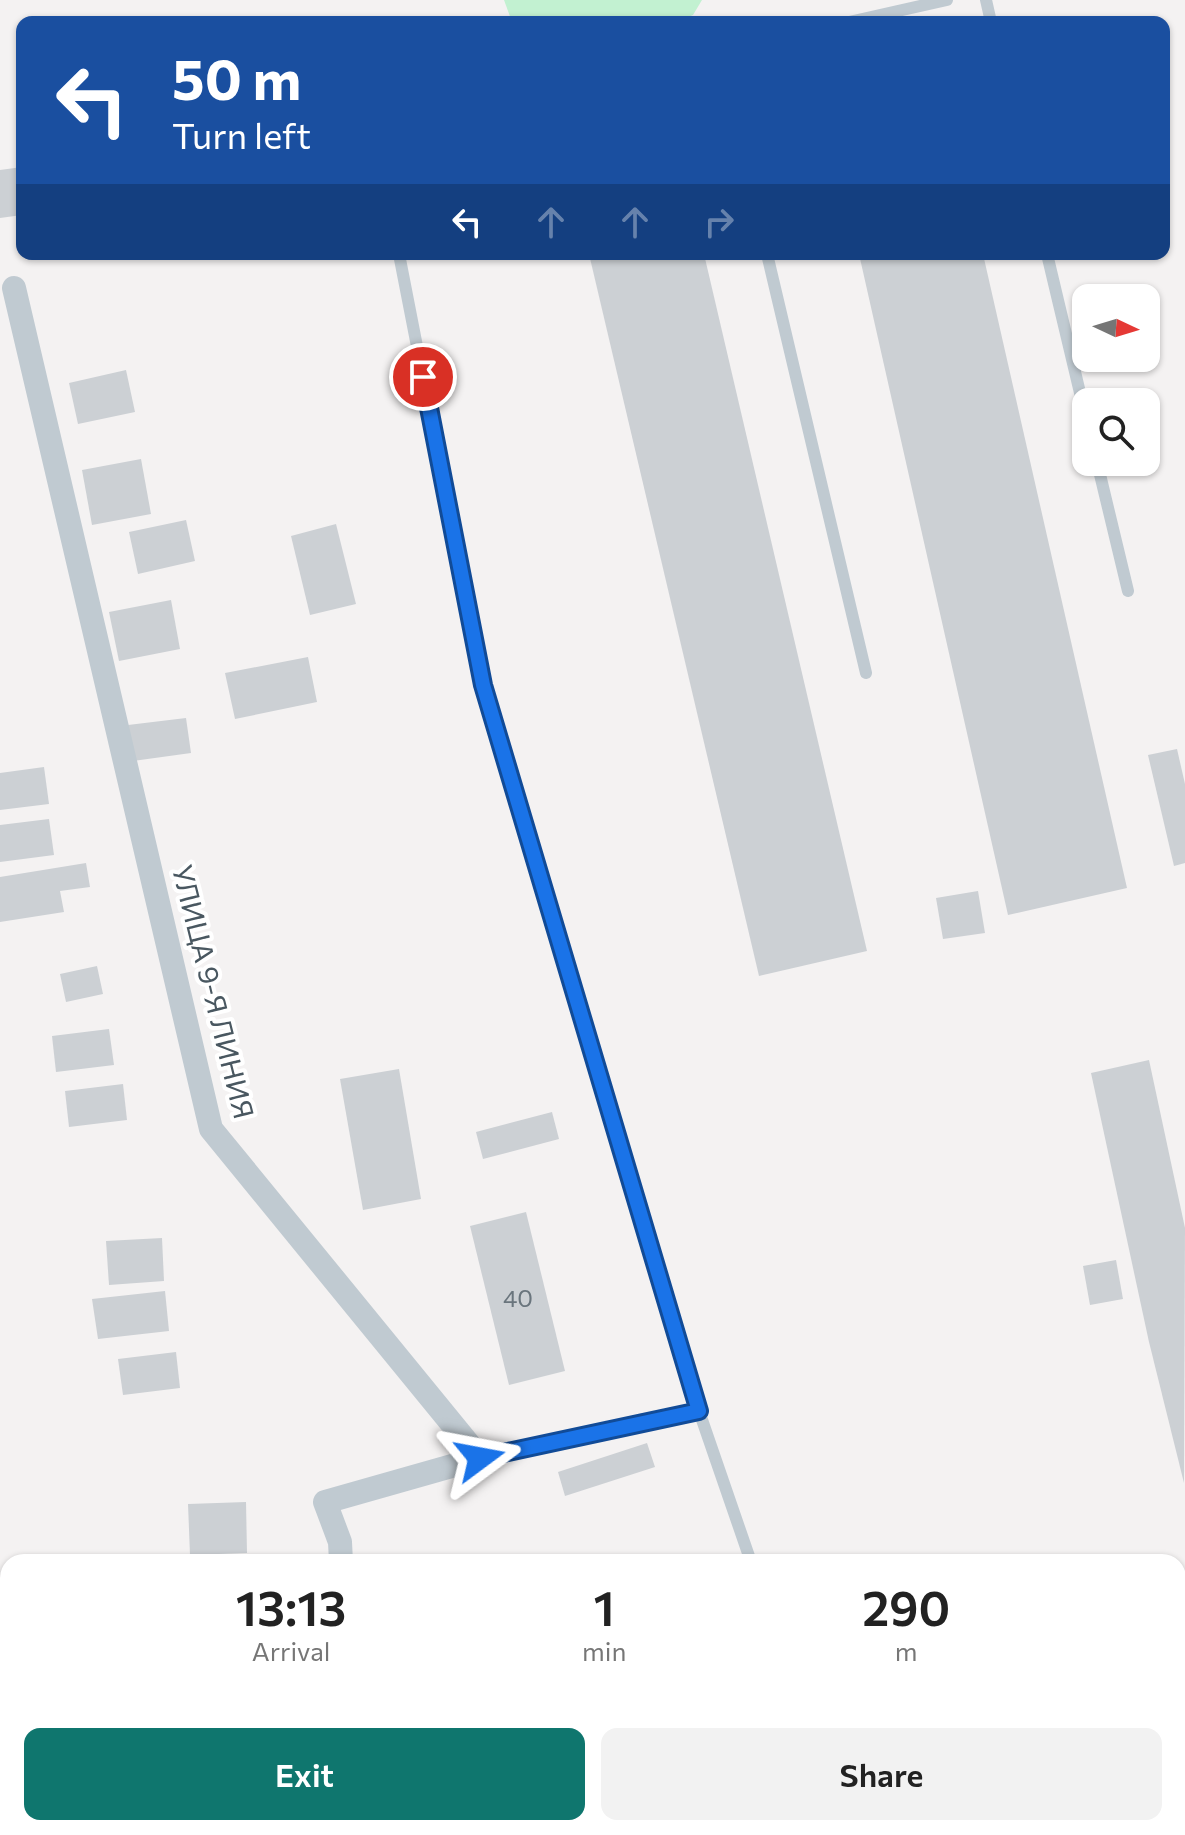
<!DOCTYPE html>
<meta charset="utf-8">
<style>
body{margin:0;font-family:Commissioner,sans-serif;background:#f2f2f2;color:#222;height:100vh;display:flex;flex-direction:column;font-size:30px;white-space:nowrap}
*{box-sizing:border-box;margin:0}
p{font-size:26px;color:#767676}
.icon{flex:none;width:44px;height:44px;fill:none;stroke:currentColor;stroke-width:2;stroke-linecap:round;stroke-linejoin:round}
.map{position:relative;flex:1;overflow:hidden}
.drawer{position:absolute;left:0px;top:1554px;width:1186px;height:282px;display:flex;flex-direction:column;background:#fff;border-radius:24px 24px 0 0;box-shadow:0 2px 6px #0004}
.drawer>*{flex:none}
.top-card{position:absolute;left:16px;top:16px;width:1154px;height:244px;border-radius:16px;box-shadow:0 2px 6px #0004;background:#1a4fa0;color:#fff;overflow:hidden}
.needle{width:52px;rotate:94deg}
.controls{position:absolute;left:1072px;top:284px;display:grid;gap:16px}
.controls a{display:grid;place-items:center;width:88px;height:88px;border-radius:16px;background:#fff;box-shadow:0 2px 6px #0004;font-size:40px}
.pin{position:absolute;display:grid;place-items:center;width:68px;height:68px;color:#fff;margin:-34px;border:4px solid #fff;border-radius:50%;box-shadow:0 2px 8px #0007}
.me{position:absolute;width:88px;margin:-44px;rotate:77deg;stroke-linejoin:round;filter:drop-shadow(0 0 6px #0008)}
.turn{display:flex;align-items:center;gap:28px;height:168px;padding:0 24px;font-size:36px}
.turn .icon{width:104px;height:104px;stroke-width:2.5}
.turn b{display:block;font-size:56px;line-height:68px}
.lanes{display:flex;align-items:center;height:76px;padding:0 24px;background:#0003;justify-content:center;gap:40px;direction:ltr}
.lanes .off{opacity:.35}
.eta{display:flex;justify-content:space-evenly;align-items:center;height:136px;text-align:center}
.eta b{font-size:48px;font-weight:600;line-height:56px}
.button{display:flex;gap:16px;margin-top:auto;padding:16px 24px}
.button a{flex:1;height:92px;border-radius:16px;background:#0f766e;color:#fff;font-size:32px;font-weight:600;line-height:92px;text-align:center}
.button a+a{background:#f2f2f2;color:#222}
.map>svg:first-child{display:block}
.green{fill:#c2f1d1}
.building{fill:#ccd0d4}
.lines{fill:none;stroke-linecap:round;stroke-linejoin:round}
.service{stroke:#c0cad1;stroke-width:12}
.minor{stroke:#c0cad1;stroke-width:24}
.route-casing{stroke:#114b97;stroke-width:20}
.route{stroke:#1a73e8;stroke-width:14}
.labels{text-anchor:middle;stroke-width:8;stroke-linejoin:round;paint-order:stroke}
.number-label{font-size:24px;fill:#6a757d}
.street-label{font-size:28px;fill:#495760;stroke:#fff}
</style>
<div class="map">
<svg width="1185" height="1835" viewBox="0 0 1185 1835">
<rect width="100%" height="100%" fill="#f4f2f2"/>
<path class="green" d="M504,0H702L693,15L676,22H512Z"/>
<g class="building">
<path d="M22,167V215L0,218V170Z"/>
<path d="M589,254H704L867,951L759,976Z"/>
<path d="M859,254H983L1127,888L1008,915Z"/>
<path d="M126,370L135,412L78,424L69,383Z"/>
<path d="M141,459L151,514L92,525L82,470Z"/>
<path d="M186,520L195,561L138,574L129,532Z"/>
<path d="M336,524L356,604L310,615L291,536Z"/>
<path d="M171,600L180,649L119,661L109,612Z"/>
<path d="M308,657L317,702L235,719L225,673Z"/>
<path d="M186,718L191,753L133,761L128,725Z"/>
<path d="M1177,749L1185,784V863L1174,866L1148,755Z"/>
<path d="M44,767L49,804L0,810V773Z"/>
<path d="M49,819L54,855L0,862V825Z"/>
<path d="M86,863L90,887L60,891L64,912L0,922V877Z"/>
<path d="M978,891L985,933L943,939L936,898Z"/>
<path d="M97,966L103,994L66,1002L60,974Z"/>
<path d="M109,1029L114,1065L56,1072L52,1036Z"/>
<path d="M1149,1060L1185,1228L1184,1483L1149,1342L1091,1073Z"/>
<path d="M399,1069L421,1199L363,1210L340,1079Z"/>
<path d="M123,1084L127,1120L69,1127L65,1091Z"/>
<path d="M552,1112L559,1139L483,1159L476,1132Z"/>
<path d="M526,1212L565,1371L509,1385L470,1226Z"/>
<path d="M162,1238L164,1281L109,1285L106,1241Z"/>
<path d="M1116,1260L1123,1299L1090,1305L1083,1266Z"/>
<path d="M165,1291L169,1331L98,1339L92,1299Z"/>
<path d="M176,1352L180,1388L123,1395L118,1359Z"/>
<path d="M647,1443L655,1467L565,1496L558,1472Z"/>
<path d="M246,1502L247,1553L190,1555L188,1504Z"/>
<path d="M963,1828H1067L1069,1835H965Z"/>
</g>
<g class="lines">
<g class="service">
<path d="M986,0L991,22"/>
<path d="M849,22L947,0"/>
<path d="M399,254L483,685L699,1411"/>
<path d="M767,254L866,673"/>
<path d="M1047,254L1086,418"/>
<path d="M1097,462L1128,591"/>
<path d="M480,1458L699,1411L751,1562"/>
<path d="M1178,1700L1185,1699"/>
<path d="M826,1828L827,1835"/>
</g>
<g class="minor">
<path d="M14,288L211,1129L480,1458L325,1502L340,1542L341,1562"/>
<path d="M356,1828V1835"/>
</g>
</g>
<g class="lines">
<g class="route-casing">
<path id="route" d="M423,377L483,685L699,1411L480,1458"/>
</g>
<use href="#route" class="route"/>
</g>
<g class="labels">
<g class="number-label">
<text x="518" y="1307">40</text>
</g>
<g class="street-label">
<text transform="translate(213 992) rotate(76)" y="10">УЛИЦА 9-Я ЛИНИЯ</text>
</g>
</g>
</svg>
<div class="controls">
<a><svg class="needle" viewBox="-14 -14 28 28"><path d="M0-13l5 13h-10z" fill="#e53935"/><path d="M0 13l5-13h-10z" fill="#767676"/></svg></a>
<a><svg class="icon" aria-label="search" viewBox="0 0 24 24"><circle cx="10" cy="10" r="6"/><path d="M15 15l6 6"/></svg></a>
</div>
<div class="pin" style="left:423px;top:377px;background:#d93025"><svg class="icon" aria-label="arrive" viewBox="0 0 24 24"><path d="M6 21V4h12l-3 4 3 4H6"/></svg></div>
<svg class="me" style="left:480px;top:1458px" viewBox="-20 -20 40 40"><path d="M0-17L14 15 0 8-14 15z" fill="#1a73e8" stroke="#fff" stroke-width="4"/></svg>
<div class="top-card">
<div class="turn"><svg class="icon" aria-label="left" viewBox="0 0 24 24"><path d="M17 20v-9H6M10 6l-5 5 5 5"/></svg><div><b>50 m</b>Turn left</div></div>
<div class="lanes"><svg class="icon" aria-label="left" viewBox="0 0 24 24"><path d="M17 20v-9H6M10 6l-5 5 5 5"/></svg><svg class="icon off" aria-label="ahead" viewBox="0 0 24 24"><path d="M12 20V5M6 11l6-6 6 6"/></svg><svg class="icon off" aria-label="ahead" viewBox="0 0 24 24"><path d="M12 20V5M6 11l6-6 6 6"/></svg><svg class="icon off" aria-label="right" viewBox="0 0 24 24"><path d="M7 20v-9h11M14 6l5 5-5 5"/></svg></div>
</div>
<section class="drawer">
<div class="eta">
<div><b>13:13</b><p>Arrival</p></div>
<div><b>1</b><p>min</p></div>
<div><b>290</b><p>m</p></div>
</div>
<div class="button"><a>Exit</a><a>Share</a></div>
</section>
</div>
